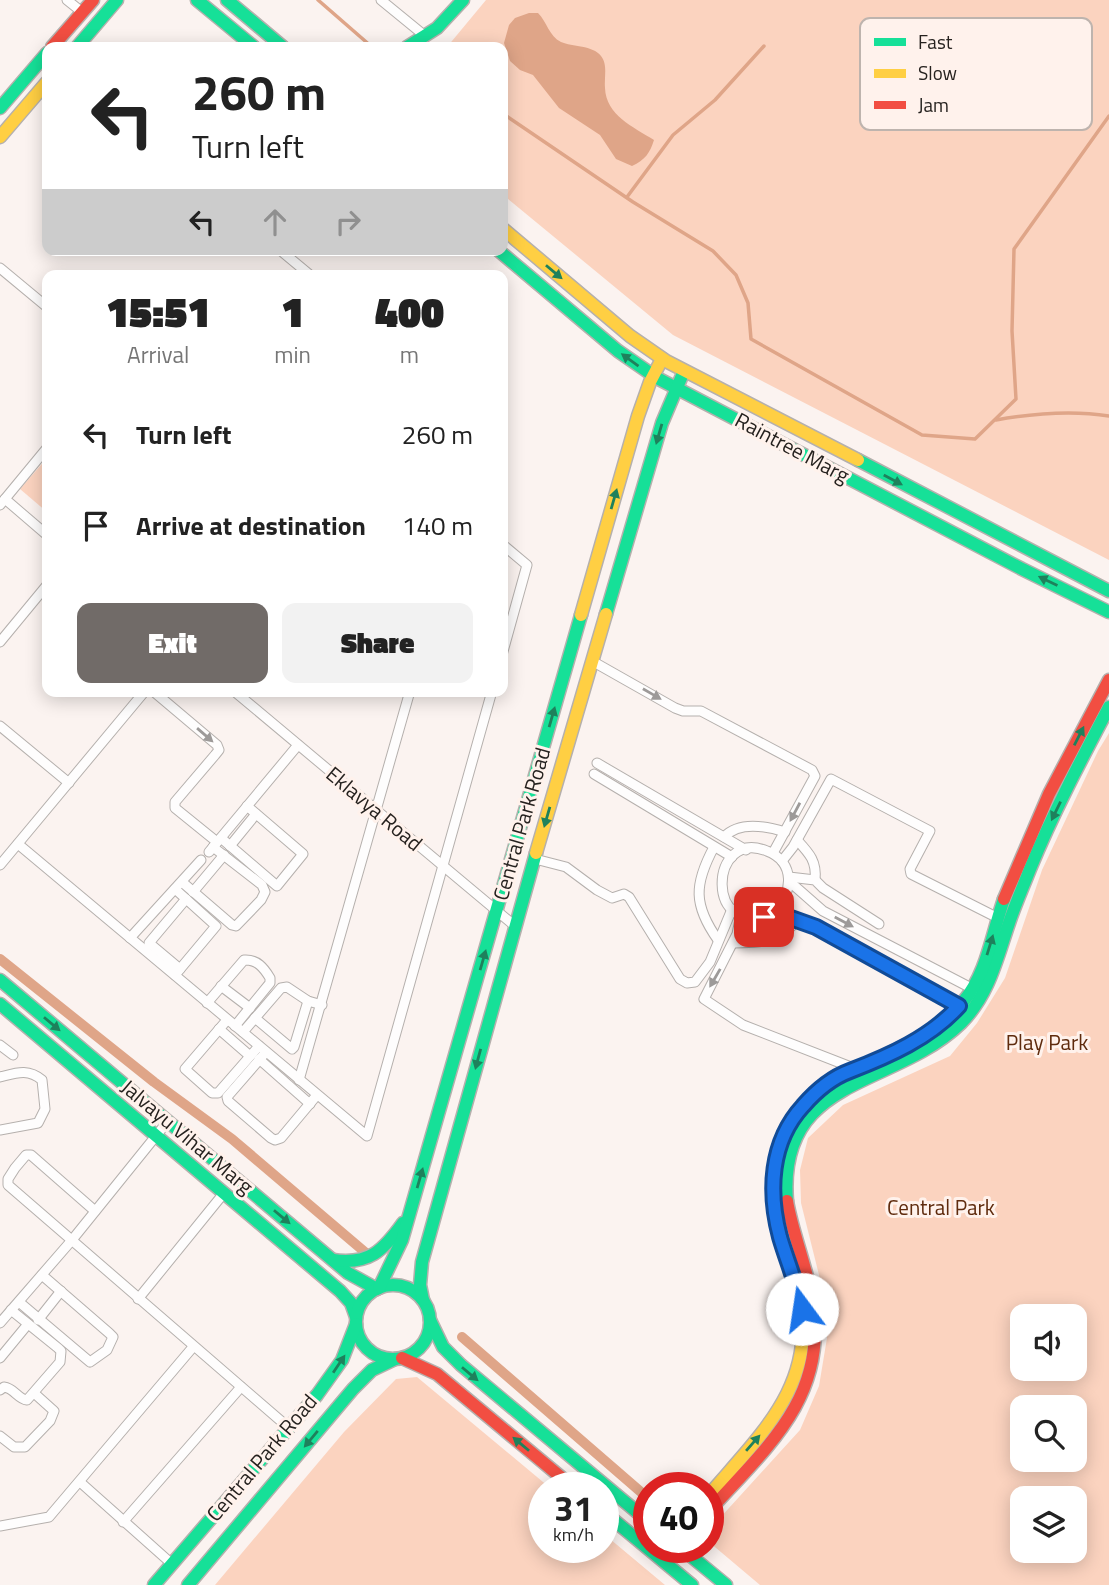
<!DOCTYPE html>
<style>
body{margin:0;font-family:"Titillium Web",sans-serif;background:#f2f2f2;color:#222;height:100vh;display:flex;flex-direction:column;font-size:26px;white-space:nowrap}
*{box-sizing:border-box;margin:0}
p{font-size:23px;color:#767676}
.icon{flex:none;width:38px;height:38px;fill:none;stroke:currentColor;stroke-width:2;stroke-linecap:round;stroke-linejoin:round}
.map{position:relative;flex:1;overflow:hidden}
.sheet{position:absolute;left:42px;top:270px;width:466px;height:427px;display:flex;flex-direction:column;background:#fff;border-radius:14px;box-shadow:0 4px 18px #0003}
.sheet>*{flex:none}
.guide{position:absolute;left:42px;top:42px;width:466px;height:214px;border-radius:14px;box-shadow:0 4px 18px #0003;background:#fff;color:#222;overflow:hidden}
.buttons{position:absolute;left:1010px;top:1304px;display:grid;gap:14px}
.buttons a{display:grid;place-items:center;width:77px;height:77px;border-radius:14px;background:#fff;box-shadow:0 4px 18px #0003;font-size:35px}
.speed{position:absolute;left:528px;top:1472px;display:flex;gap:14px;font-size:35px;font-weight:700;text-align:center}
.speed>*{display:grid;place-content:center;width:91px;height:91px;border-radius:50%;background:#fff;box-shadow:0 4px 18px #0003;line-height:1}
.speed small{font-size:18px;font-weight:400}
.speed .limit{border:10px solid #d22;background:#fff;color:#111}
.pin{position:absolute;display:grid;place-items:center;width:60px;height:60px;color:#fff;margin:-30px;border-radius:14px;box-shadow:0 4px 10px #0006}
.me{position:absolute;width:77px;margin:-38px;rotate:346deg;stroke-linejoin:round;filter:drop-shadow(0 0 5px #0008)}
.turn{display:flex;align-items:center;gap:24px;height:147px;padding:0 35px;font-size:32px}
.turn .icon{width:91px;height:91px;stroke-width:2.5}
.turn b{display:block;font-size:49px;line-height:60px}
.lanes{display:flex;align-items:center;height:66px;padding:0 35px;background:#0003;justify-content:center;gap:35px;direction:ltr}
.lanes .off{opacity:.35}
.eta{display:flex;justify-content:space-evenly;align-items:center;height:119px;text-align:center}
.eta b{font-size:42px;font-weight:800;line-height:49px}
.button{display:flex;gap:14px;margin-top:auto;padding:14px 35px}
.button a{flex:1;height:80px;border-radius:14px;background:#716b68;color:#fff;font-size:28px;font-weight:800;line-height:80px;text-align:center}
.button a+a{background:#f2f2f2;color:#222}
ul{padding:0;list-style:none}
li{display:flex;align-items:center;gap:21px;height:91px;padding:0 35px}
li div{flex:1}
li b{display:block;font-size:26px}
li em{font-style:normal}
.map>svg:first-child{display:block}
.green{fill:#fbd3bf;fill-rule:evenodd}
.water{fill:#dfa588}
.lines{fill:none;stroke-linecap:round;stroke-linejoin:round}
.stream{stroke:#dfa588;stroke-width:3.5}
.canal{stroke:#dfa588;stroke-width:10}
.street-casing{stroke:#b5b0ad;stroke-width:11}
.fast-casing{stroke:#b5b0ad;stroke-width:15}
.slow-casing{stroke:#b5b0ad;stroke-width:15}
.jam-casing{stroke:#b5b0ad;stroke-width:15}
.street{stroke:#fefdfd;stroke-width:9}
.fast{stroke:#16e098;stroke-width:12}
.slow{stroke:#ffcf43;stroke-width:12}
.jam{stroke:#f24e42;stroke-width:12}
.oneway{fill:#1e815c}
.oneway2{fill:#9d9a99}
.route-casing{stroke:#114b97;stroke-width:18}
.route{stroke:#1a73e8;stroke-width:12}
.labels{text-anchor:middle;stroke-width:6;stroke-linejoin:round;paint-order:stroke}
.street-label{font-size:21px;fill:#26221f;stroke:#fff2ec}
.park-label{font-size:21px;fill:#5f2b0d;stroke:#fff2ec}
.key{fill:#fff2ec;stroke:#beb4ae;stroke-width:2}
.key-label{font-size:19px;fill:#26221f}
</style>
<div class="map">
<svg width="1109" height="1585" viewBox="0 0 1109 1585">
<rect width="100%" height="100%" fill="#fbf3f0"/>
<g class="green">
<path d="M486,0H1109V560L673,335L502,194V47H447Z"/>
<path d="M47,458V512L20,489Z"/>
<path d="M1109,733V1585H760L709,1542V1530L800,1430L819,1386L827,1338L821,1283L801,1203L800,1170L808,1138L843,1105L950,1056L977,1023L1005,978L1042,870L1098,751ZM1074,1316V1368H1022V1316ZM1074,1407V1460H1022V1407ZM1074,1498V1550H1022V1498Z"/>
<path d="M417,1377L549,1487L544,1488V1547H604V1534L665,1585H215L344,1432L396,1379Z"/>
</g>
<path class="water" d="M529,13H538C547,22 549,36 561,42C572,47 593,45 601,56C608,65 604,77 605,88C606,115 633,127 654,140C650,153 645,160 632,166L616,159L600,135L559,108L533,75L520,70L510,61L504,43L509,25L515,18Z"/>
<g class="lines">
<g class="stream">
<path d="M318,0L372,47"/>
<path d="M502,113L633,202L713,251L736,275L748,303L751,339L922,435L975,439L1016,399L1012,331L1014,249L1109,116"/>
<path d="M627,197L673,135L715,100L764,46"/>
<path d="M996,420C1035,413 1071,410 1109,416"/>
</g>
<g class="canal">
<path d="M0,959L154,1082L232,1139L366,1253"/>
<path d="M462,1337L649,1499"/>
</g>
<g class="street-casing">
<g id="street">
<path d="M67,0L82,12"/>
<path d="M381,0L425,36"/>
<path d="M280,250L310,275"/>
<path d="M0,268L47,307"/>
<path d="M5,499L47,535"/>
<path d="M0,505L47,448"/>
<path d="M502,544L527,565L502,655"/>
<path d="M0,642L47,585"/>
<path d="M592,661L675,708L683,711H701L812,770L815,776L773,853"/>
<path d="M153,691L217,745L219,750L215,755L175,802V808L217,842"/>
<path d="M234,691L515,926"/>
<path d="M0,726L69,783"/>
<path d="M597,763L746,850"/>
<path d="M594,774L732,857"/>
<path d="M724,837C739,821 766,826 785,832"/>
<path d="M221,838L277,886L303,854L247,806"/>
<path d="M797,840C809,853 817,861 815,880"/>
<path d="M18,844L367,1136L492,691"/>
<path d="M230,846L256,814"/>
<path d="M714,847C694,884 693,905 718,940"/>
<path d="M209,852L298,745"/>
<path d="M535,859L566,867L597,890L612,898L624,894L629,897L680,979L687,983L695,982L710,962L732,909"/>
<path d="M782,861L793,847L831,779L930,831L910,869L911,874L998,918"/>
<path d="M0,865L145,691"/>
<path d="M789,877L815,880L823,888L879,924"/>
<path d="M182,882L232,925L236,926L261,900L265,892L262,885L213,847"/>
<path d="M790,882L823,911L975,990"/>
<path d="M193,892L224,855"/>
<path d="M774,912C793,894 796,862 767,851C708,827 704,944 774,912L816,927L964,1009"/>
<path d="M741,915L737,934L704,999L743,1025L856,1069"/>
<path d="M130,938L201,860"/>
<path d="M733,943C762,942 780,945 797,919"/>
<path d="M180,969L149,943L186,899"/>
<path d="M175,975L216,926L175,889"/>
<path d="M221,986L250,1008"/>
<path d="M207,1003L244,960C257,959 264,968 270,978V983L235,1026"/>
<path d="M255,1018L292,1049L294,1047L308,1001"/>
<path d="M227,1020L185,1069L212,1093H218L259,1046"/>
<path d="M219,1029L250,1056"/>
<path d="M243,1032L281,988L287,987L308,1001L322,1005"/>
<path d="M0,1045L13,1055"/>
<path d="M266,1052L227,1097L228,1101L271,1138L275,1140L281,1138L317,1095"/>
<path d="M259,1059L310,1104"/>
<path d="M0,1077C16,1073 28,1068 42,1080L45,1109L38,1123L0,1130"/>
<path d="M299,1080L410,691"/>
<path d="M95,1211L31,1155H26L15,1168L8,1179V1185L289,1428"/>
<path d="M138,1299L224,1193"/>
<path d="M19,1302L90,1362L107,1350L113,1337L109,1333L42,1275"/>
<path d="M38,1320L61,1291"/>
<path d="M0,1323L72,1240L168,1121"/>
<path d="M0,1358L28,1324"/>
<path d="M0,1390L4,1387C14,1388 18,1399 27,1400L60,1362L61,1351L58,1348L11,1310"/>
<path d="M0,1436L14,1447H25L50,1421L54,1411L34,1393"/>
<path d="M80,1482L172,1564"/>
<path d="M123,1522L241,1387"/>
<path d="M0,1526L49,1517L193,1347"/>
</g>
</g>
<g class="fast-casing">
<g id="fast">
<path d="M197,0L254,47"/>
<path d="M227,0L283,47"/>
<path d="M77,47L117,0"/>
<path d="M407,47L437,28L463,0"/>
<path d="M0,108L47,53"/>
<path d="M498,250L618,351L657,378L1022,569L1109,612"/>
<path d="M858,460L1109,591"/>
<path d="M606,614L662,423L684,371"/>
<path d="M0,980L348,1273L377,1289"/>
<path d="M0,1004L340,1291L351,1303L356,1317"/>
<path d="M787,1201C777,1075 893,1089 961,1023C989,995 997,958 1009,923C1015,905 1023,887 1030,869C1053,813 1081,760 1109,707"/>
<path d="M333,1260C369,1265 383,1251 403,1223"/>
<circle cx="393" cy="1322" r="37"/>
<path d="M379,1288L402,1240L581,615"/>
<path d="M799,1294C793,1274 784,1254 779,1234C757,1145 792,1098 871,1062C905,1046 938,1031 963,1002C987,974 992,933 1004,899"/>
<path d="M423,1300L420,1285L422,1262L536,853"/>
<path d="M430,1320L443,1347L461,1365L649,1522"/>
<path d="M604,1512L692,1585"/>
<path d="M680,1547L726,1585"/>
<path d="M154,1585L317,1395L342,1360L356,1324"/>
<path d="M188,1585L353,1389L372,1370L395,1359"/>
</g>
</g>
<g class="slow-casing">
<g id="slow">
<path d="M0,137L47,82"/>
<path d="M502,228L630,336L666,361L858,460"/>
<path d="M581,615L638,416L650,382L662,359"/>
<path d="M536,853L606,614"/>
<path d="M709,1495C761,1434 819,1383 799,1294"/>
</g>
</g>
<g class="jam-casing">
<g id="jam">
<path d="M52,47L93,0"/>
<path d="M1004,899L1049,794L1109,680"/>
<path d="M402,1358L437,1374L574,1488"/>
<path d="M709,1511C766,1448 827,1398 813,1305C808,1269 793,1236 787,1201"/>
</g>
</g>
<use href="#street" class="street"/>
<use href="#fast" class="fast"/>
<use href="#slow" class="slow"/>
<use href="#jam" class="jam"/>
</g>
<defs><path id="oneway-solid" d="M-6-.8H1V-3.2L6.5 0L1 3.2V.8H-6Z" transform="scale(1.75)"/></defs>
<g class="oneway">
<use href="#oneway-solid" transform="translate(554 272) rotate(40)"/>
<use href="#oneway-solid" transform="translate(630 360) rotate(-144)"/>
<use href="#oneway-solid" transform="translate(659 434) rotate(106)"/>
<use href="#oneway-solid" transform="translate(893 480) rotate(28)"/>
<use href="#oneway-solid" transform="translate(614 499) rotate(-74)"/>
<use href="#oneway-solid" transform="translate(1048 581) rotate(-154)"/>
<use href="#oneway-solid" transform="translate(552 717) rotate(-74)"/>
<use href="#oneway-solid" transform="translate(1079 736) rotate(-63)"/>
<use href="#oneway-solid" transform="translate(1056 811) rotate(116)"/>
<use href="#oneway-solid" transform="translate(547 817) rotate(106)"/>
<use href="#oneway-solid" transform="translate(990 945) rotate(-73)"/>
<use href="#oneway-solid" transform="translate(483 960) rotate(-74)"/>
<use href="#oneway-solid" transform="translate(52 1024) rotate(40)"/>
<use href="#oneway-solid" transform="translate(478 1059) rotate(105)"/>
<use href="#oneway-solid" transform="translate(420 1178) rotate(-74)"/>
<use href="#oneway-solid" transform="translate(282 1217) rotate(40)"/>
<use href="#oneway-solid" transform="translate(339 1364) rotate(-56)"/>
<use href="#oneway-solid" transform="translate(470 1374) rotate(40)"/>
<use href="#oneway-solid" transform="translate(311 1439) rotate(130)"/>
<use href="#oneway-solid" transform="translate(753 1443) rotate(-49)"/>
<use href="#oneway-solid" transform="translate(521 1444) rotate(-140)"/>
</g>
<g class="oneway2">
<use href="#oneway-solid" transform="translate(652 694) rotate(30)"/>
<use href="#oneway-solid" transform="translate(205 735) rotate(41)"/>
<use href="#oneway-solid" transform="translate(795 812) rotate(118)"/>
<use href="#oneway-solid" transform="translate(844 922) rotate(28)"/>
<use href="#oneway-solid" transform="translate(715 978) rotate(120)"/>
</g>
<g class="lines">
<g class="route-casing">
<path id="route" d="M764,917L774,912L816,927L959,1006C930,1038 889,1056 850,1071C831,1078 816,1091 803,1106C770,1142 768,1192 780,1237C787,1261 797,1284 802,1309"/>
</g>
<use href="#route" class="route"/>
</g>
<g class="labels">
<g class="street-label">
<text transform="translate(792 448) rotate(28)" y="7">Raintree Marg</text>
<text transform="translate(374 809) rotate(40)" y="7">Eklavya Road</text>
<text transform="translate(522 824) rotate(-74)" y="7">Central Park Road</text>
<text transform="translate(187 1137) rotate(40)" y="7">Jalvayu Vihar Marg</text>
<text transform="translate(262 1458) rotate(-50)" y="7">Central Park Road</text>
</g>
<g class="park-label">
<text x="1047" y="1050">Play Park</text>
<text x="941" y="1215">Central Park</text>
</g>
</g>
<rect x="860" y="18" width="232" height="112" rx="10" class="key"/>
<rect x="874" y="38" width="32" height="8" fill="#16e098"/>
<rect x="874" y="69" width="32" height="9" fill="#ffcf43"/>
<rect x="874" y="101" width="32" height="8" fill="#f24e42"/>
<g class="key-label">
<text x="918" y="49">Fast</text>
<text x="918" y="80">Slow</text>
<text x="918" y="112">Jam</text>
</g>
</svg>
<div class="buttons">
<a><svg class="icon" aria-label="sound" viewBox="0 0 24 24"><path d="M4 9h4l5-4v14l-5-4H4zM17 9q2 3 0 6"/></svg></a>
<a><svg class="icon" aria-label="search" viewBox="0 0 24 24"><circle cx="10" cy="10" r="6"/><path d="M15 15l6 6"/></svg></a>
<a><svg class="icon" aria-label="layers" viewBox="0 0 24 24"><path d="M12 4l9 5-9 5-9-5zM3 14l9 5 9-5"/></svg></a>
</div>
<div class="speed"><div>31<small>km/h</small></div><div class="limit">40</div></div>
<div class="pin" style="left:764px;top:917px;background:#d93025"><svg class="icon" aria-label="arrive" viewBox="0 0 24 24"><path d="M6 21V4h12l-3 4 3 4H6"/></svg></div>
<svg class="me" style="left:802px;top:1309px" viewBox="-20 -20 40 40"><circle r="19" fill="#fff"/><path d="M0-13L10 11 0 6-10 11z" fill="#1a73e8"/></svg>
<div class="guide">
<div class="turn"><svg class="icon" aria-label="left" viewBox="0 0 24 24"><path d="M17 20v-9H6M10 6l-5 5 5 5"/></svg><div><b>260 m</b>Turn left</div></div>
<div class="lanes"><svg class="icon" aria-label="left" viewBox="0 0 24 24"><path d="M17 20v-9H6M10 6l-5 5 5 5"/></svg><svg class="icon off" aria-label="ahead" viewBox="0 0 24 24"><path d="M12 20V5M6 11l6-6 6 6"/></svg><svg class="icon off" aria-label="right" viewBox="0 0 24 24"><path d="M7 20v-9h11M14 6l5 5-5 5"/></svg></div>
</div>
<section class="sheet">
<div class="eta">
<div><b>15:51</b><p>Arrival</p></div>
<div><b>1</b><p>min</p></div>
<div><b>400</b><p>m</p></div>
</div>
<ul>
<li><svg class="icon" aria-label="left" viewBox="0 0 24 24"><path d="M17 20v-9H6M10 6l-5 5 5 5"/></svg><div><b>Turn left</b></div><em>260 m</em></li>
<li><svg class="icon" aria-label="arrive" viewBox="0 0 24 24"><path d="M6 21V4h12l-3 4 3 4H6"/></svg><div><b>Arrive at destination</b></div><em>140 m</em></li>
</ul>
<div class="button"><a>Exit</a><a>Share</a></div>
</section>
</div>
